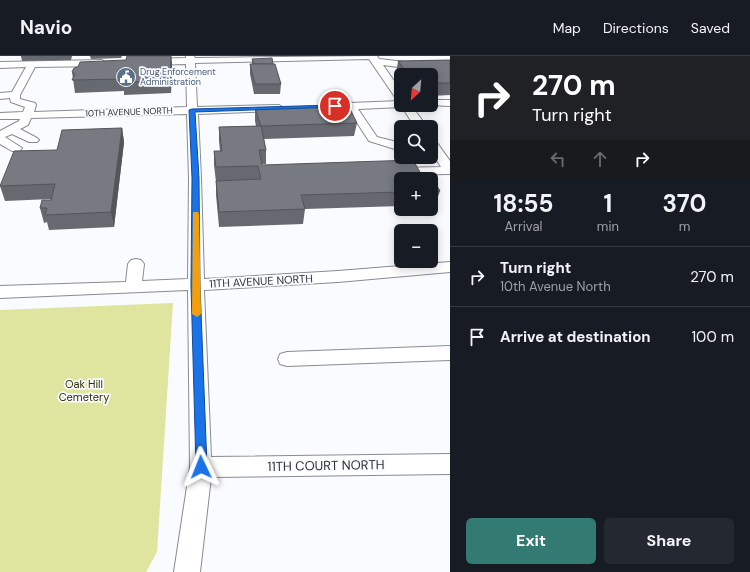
<!DOCTYPE html>
<meta charset="utf-8">
<style>
body{margin:0;font-family:"DM Sans",sans-serif;background:#242831;color:#f1f3f6;height:100vh;display:flex;flex-direction:column;font-size:15px;white-space:nowrap}
*{box-sizing:border-box;margin:0}
p{font-size:13px;color:#9ea1a6}
.icon{flex:none;width:22px;height:22px;fill:none;stroke:currentColor;stroke-width:2;stroke-linecap:round;stroke-linejoin:round}
.map{position:relative;flex:1;overflow:hidden}
.side{display:flex;flex-direction:column;background:#171b24;width:300px}
.side>*{flex:none}
.guide{background:#202124;color:#fff;overflow:hidden}
.needle{width:26px;rotate:206deg}
.fabs{position:absolute;left:394px;top:12px;display:grid;gap:8px}
.fabs a{display:grid;place-items:center;width:44px;height:44px;border-radius:6px;background:#171b24;box-shadow:0 2px 10px #0003;font-size:20px}
.pin{position:absolute;display:grid;place-items:center;width:34px;height:34px;color:#fff;margin:-17px;border:2px solid #fff;border-radius:50%;box-shadow:0 1px 4px #0007}
.me{position:absolute;width:44px;margin:-22px;rotate:358deg;stroke-linejoin:round;filter:drop-shadow(0 0 3px #0008)}
.turn{display:flex;align-items:center;gap:14px;height:84px;padding:0 16px;font-size:18px}
.turn .icon{width:52px;height:52px;stroke-width:2.5}
.turn b{display:block;font-size:28px;line-height:34px}
.lanes{display:flex;align-items:center;height:38px;padding:0 16px;background:#0003;justify-content:center;gap:20px;direction:ltr}
.lanes .off{opacity:.35}
.eta{display:flex;justify-content:space-evenly;align-items:center;height:68px;text-align:center}
.eta b{font-size:24px;font-weight:700;line-height:28px}
.primary-button{display:flex;gap:8px;margin-top:auto;padding:8px 16px}
.primary-button a{flex:1;height:46px;border-radius:6px;background:#337a72;color:#fff;font-size:16px;font-weight:700;line-height:46px;text-align:center}
.primary-button a+a{background:#242831;color:#f1f3f6}
ul{padding:0;list-style:none}
li{display:flex;align-items:center;gap:12px;height:60px;padding:0 16px;border-top:1px solid #363941}
li div{flex:1}
li b{display:block;font-size:15px}
li em{font-style:normal}
header{display:flex;align-items:center;gap:24px;box-sizing:border-box;height:56px;padding:0 20px;background:#171b24;border-bottom:1px solid #363941}
header strong{font-size:19px}
nav{display:flex;gap:22px;margin-inline-start:auto;font-size:14px}
main{display:flex;flex:1;min-height:0}
.map>svg:first-child{display:block}
.green{fill:#dfe49f}
.lines{fill:none;stroke-linecap:round;stroke-linejoin:round}
.minor-casing{stroke:#888b93;stroke-width:2}
.minor{fill:#fff;fill-rule:evenodd}
.wall{fill:#676970}
.shaded-wall{fill:#54555b}
.building{fill:#787a82;stroke:#54555b}
.route{fill:#1a73e8;stroke:#114b97}
.slow{fill:#f59e0b}
.labels{text-anchor:middle;stroke-width:3.5;stroke-linejoin:round;paint-order:stroke}
.far-service-label{font-size:9px;fill:#4e5e75;stroke:#fafbff;text-anchor:start}
.far-street-label{font-size:9px;fill:#2f3033;stroke:#fafbff}
.street-label{font-size:11px;fill:#2f3033;stroke:#fafbff}
.park-label{font-size:11px;fill:#2d2e04;stroke:#fafbff}
.near-street-label{font-size:13px;fill:#2f3033;stroke:#fafbff}
</style>
<header>
<strong>Navio</strong>
<nav><a>Map</a><a>Directions</a><a>Saved</a></nav>
</header>
<main>
<div class="map">
<svg width="450" height="516" viewBox="0 0 450 516">
<rect width="100%" height="100%" fill="#fafbff"/>
<path class="green" d="M173,247L157,496L146,516H0V254Z"/>
<g class="lines">
<g class="minor-casing">
<g id="minor">
<path d="M186,0H194L195,2L377,0L379,3L406,6H450V12H406L383,9L401,35V49H411L427,71H415L402,51L358,53L377,81L401,87V95L369,85L348,53L325,54L320,51L325,48L400,45L397,44L369,3L195,7L197,51L279,49L284,52L279,55L198,58L201,122L204,223L338,215L450,206V216L338,226L204,234L211,401L450,398V418L211,421L200,516H174L190,411L188,234L0,242V230L126,226L128,208L131,204L136,203L141,204L144,208L142,225L188,223L189,122L187,58L31,62L28,69L20,73L37,82L39,84L37,86H29L12,78L5,81L22,92L20,95H12L0,88V75L19,65L20,63H0V57L23,56L25,51L11,46L10,42L0,43V37L12,36L26,11L0,12V6L102,4L107,7L102,10L35,11L20,39V43L35,47L36,49L34,56L187,51L186,8L148,9L143,6L148,3L186,2Z"/>
<path d="M431,44H450V50L427,49H431Z"/>
<path d="M431,83L435,84L450,105V118L392,119L390,116L392,113L396,112L441,111L431,95Z"/>
<path d="M450,290V304L287,310L280,308L278,303L280,298L287,296Z"/>
</g>
</g>
<use href="#minor" class="minor"/>
</g>
<g class="wall">
<path d="M21,0H72L71,4L22,5Z"/>
<path d="M90,0H122L121,2L91,3Z"/>
<path d="M127,0H171L172,9L171,37L124,39V35L75,37L72,16L126,4Z"/>
<path d="M252,3L273,8L281,28L280,38H254L250,18V8H252Z"/>
<path d="M450,4V39L431,40V19H401V25L396,18L398,5Z"/>
<path d="M255,52L357,67L354,80L264,83L266,94V108H262V109L401,123V150L305,153L303,168L219,171L216,139V126L214,109V95H220L219,85V71L256,70L255,65Z"/>
<path d="M122,72L124,86L114,171L49,174L47,166L44,167L40,152L51,143L5,145L0,130L57,94Z"/>
<path d="M431,127L440,135L435,149H431Z"/>
</g>
<g class="shaded-wall">
<path d="M171,0L172,9L171,37L170,25Z"/>
<path d="M122,72L124,86L114,171L111,156Z"/>
</g>
<g class="building">
<path d="M127,0H171L170,25L122,26L123,23L72,24L75,18L72,16L74,12L78,11L80,6L126,4Z"/>
<path d="M272,2L273,8H254L252,3Z"/>
<path d="M450,4V27H431V19H409L398,5Z"/>
<path d="M250,8H275L281,28H255Z"/>
<path d="M348,49L357,67L261,70L255,52Z"/>
<path d="M261,70L266,94H259L262,109L413,104L424,123H401V136L301,139L305,153L219,156L216,125L261,123L258,110L216,111L214,95H222L219,71Z"/>
<path d="M122,72L111,156L45,159L47,152H40L42,144H51L55,128L0,130L14,95L57,94L62,74Z"/>
<path d="M431,127H435L440,135H431Z"/>
</g>
<path class="route" d="M335,49H337V51L195,56L199,122L200,229L207,411L206,414L201,416L197,414L196,411L191,229L192,122L189,54L192,53Z"/>
<path class="slow" d="M193,156H198L199,158L201,258L197,261L192,258Z"/>
<defs>
<g id="civic-disc" transform="scale(1)"><circle r="9.5" fill="#5c6f8a" stroke="#fafbff"/><path d="M-.6-6.5H3V-4.5H.6V-3L4-1V1h2V6H-6V1h2V-1L-.6-3ZM-1.2 2.5V6h2.4V2.5Z" fill="#fff"/></g>
</defs>
<g fill-rule="evenodd">
<use href="#civic-disc" x="126" y="21"/>
</g>
<g class="labels">
<g class="far-service-label">
<text x="140" y="19">Drug Enforcement<tspan x="140" dy="10">Administration</tspan></text>
</g>
<g class="far-street-label">
<text transform="translate(129 56) rotate(-2)" y="3">10TH AVENUE NORTH</text>
</g>
<g class="street-label">
<text transform="translate(261 225) rotate(-3)" y="4">11TH AVENUE NORTH</text>
</g>
<g class="park-label">
<text x="84" y="332">Oak Hill<tspan x="84" dy="13">Cemetery</tspan></text>
</g>
<g class="near-street-label">
<text transform="translate(326 409) rotate(-1)" y="5">11TH COURT NORTH</text>
</g>
</g>
</svg>
<div class="fabs">
<a><svg class="needle" viewBox="-14 -14 28 28"><path d="M0-13l5 13h-10z" fill="#e53935"/><path d="M0 13l5-13h-10z" fill="#9ea1a6"/></svg></a>
<a><svg class="icon" aria-label="search" viewBox="0 0 24 24"><circle cx="10" cy="10" r="6"/><path d="M15 15l6 6"/></svg></a>
<a>+</a>
<a>−</a>
</div>
<div class="pin" style="left:335px;top:50px;background:#d93025"><svg class="icon" aria-label="arrive" viewBox="0 0 24 24"><path d="M6 21V4h12l-3 4 3 4H6"/></svg></div>
<svg class="me" style="left:201px;top:411px" viewBox="-20 -20 40 40"><path d="M0-17L14 15 0 8-14 15z" fill="#1a73e8" stroke="#fff" stroke-width="4"/></svg>
</div>
<section class="side">
<div class="guide">
<div class="turn"><svg class="icon" aria-label="right" viewBox="0 0 24 24"><path d="M7 20v-9h11M14 6l5 5-5 5"/></svg><div><b>270 m</b>Turn right</div></div>
<div class="lanes"><svg class="icon off" aria-label="left" viewBox="0 0 24 24"><path d="M17 20v-9H6M10 6l-5 5 5 5"/></svg><svg class="icon off" aria-label="ahead" viewBox="0 0 24 24"><path d="M12 20V5M6 11l6-6 6 6"/></svg><svg class="icon" aria-label="right" viewBox="0 0 24 24"><path d="M7 20v-9h11M14 6l5 5-5 5"/></svg></div>
</div>
<div class="eta">
<div><b>18:55</b><p>Arrival</p></div>
<div><b>1</b><p>min</p></div>
<div><b>370</b><p>m</p></div>
</div>
<ul>
<li><svg class="icon" aria-label="right" viewBox="0 0 24 24"><path d="M7 20v-9h11M14 6l5 5-5 5"/></svg><div><b>Turn right</b><p>10th Avenue North</p></div><em>270 m</em></li>
<li><svg class="icon" aria-label="arrive" viewBox="0 0 24 24"><path d="M6 21V4h12l-3 4 3 4H6"/></svg><div><b>Arrive at destination</b></div><em>100 m</em></li>
</ul>
<div class="primary-button"><a>Exit</a><a>Share</a></div>
</section>
</main>
